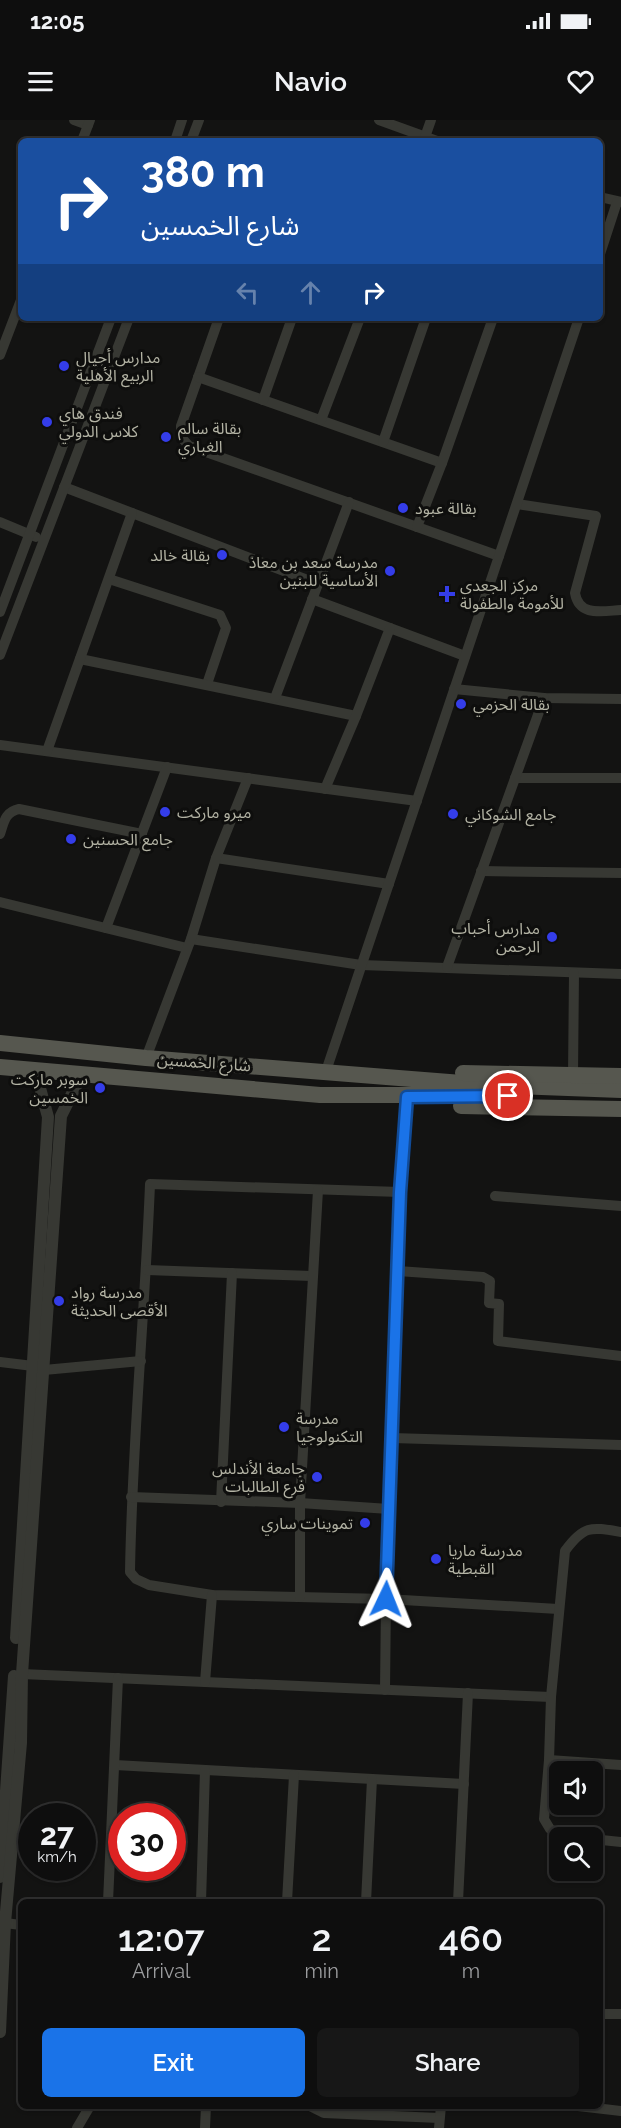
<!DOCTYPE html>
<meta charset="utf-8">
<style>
body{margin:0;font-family:Raleway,"Noto Sans Arabic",sans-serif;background:#171717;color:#f1f3f6;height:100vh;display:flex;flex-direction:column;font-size:22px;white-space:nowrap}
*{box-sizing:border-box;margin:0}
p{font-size:20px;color:#9b9c9e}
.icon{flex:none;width:33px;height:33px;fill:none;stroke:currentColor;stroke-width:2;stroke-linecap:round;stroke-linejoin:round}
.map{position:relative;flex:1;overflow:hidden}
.panel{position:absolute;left:18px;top:1779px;width:585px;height:210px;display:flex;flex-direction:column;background:#0e0e0e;border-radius:9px;box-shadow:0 2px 4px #0004,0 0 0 2px #2e2e2e}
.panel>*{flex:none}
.banner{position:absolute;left:18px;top:18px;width:585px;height:183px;border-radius:9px;box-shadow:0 2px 4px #0004,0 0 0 2px #2e2e2e;background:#1a4fa0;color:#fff;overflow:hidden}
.tools{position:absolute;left:549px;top:1641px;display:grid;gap:12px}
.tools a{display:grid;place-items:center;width:54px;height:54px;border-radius:9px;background:#0e0e0e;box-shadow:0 2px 4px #0004,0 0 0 2px #2e2e2e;font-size:30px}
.speed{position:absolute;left:18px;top:1683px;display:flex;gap:12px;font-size:30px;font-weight:700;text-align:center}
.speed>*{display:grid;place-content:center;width:78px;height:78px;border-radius:50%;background:#0e0e0e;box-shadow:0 2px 4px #0004,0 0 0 2px #2e2e2e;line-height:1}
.speed small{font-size:15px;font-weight:400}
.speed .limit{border:9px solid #d22;background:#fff;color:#111}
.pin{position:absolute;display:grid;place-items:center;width:51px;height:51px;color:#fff;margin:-26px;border:3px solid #fff;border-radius:50%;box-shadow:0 2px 6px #0007}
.me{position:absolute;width:66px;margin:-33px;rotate:2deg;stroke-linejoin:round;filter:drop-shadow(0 0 4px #0008)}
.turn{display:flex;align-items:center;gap:21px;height:126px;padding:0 24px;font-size:27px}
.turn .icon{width:78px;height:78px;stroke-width:2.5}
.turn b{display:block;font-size:42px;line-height:51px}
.lanes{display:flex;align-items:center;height:57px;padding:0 24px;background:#0003;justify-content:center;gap:30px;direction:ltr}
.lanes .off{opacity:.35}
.eta{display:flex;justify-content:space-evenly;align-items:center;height:102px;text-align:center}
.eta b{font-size:36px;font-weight:600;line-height:42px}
.cta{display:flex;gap:12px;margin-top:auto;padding:12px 24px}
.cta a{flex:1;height:69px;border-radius:9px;background:#1a73e8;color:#fff;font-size:24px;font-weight:600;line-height:69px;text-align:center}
.cta a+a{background:#171717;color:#f1f3f6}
.status{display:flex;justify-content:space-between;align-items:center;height:42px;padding:0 30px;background:#0e0e0e;direction:ltr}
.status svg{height:16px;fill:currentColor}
header{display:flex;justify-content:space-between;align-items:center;height:78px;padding:0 24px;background:#0e0e0e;font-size:27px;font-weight:600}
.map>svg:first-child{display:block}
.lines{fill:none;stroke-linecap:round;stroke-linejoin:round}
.minor{stroke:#373833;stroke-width:10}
.tertiary{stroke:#373833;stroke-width:12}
.primary{stroke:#56574f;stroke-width:16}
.route-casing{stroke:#114b97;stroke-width:15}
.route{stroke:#1a73e8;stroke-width:10}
.poi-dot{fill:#343de9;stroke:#0e0e0d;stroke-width:2}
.labels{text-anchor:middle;stroke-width:6;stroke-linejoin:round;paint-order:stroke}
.poi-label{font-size:16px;fill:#b3b3a4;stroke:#0e0e0d;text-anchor:start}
.street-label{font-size:16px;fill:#b3b3a4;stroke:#0e0e0d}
</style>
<div class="status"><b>12:05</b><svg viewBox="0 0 49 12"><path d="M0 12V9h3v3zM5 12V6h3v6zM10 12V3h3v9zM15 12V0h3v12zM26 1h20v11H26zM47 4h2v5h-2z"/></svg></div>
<header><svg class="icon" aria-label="menu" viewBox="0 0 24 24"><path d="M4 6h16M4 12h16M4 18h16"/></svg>Navio<svg class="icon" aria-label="heart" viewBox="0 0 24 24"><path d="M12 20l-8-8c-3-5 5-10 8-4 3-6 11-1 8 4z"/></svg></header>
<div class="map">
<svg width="621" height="2008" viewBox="0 0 621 2008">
<rect width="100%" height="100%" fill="#131312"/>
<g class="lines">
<g class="minor">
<path d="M74,0L88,5"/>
<path d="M379,0L437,21"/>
<path d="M425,17L431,0"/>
<path d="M82,21L90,0"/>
<path d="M175,21L182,0"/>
<path d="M191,21L199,0"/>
<path d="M600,77L621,82"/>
<path d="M600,134L617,82"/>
<path d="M219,198L181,306V317L189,326L499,436"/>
<path d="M0,235L21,180"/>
<path d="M198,257L442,343"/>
<path d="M263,280L292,198"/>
<path d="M321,300L360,198"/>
<path d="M383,322L426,198"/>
<path d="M64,367L318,464"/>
<path d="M517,384L596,396L575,473C579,497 602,491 621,490"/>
<path d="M0,402L36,417"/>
<path d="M417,407L442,343L493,198"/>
<path d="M109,459L220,495L226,508L207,564"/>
<path d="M312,479L465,536"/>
<path d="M0,492L111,198"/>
<path d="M0,535L129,198"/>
<path d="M80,539L356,596"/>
<path d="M454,569L544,578L621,579"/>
<path d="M275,578L349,382"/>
<path d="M0,625L417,681"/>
<path d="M47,631L132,393"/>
<path d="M515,658H621"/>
<path d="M325,669L356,596L390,508"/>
<path d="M0,714C4,702 5,692 19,689L142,714"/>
<path d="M216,738L389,764"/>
<path d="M481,751L621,753"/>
<path d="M0,782L187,828"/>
<path d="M106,808L167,647"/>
<path d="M191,819L361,845L621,854"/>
<path d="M447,847L544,578"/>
<path d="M146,938L191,819L216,738L248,658"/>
<path d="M326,951L579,198"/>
<path d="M573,955L574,853"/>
<path d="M400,1072L150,1064C145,1193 132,1322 130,1452L136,1459L149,1465L212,1475L386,1479L558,1489"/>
<path d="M495,1076L621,1086"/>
<path d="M147,1150L312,1156"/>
<path d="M398,1151L483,1157L490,1161L489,1183L499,1184L498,1221L621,1236"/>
<path d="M0,1242L33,1246"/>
<path d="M44,1250L141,1241"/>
<path d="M392,1318L621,1325"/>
<path d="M131,1377L300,1383L389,1389"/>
<path d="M221,1382L232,1153"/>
<path d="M300,1477V1383L318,1070"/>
<path d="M22,1554L551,1577"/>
<path d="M205,1562L212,1475"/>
<path d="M385,1570L386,1479L400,1072L407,977"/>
<path d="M549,1640L621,1645"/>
<path d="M115,1645L464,1664"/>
<path d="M584,1718L560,1714L550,1709L544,1699L549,1640L551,1577L565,1431C584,1405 591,1407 621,1412"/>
<path d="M592,1719L621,1722"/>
<path d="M108,1782L118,1558"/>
<path d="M201,1782L205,1650"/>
<path d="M287,1782L294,1655"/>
<path d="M366,1782L372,1659"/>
<path d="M458,1782L468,1573"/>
<path d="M5,1803L21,1805"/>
<path d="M600,1894H621"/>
<path d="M310,1986L324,1993L439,1998"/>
<path d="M578,1986L621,1991"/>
<path d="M77,2008L90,1986"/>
<path d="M205,2008L206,1986"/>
<path d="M439,2008L441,1986"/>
</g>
<g class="tertiary">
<path d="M16,1518L48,997L40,968L39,951"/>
<path d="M0,1757L14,1556"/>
<path d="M0,1912L5,1803L21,1623L22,1554L61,996L82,954"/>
</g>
<g class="primary">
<path d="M0,923L146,938L487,965L621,970"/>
<path d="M0,947L320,975H491"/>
<path d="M463,953L621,956"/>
<path d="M461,986L621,989"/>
</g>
</g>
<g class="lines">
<g class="route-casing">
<path id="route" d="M386,1479L400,1072L407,977L508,976"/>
</g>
<use href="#route" class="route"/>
</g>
<g class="poi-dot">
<circle cx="64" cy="246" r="6"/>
<circle cx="47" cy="302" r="6"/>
<circle cx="166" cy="317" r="6"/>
<circle cx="403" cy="388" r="6"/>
<circle cx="222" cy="435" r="6"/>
<circle cx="390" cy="451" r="6"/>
<path d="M444 465h6v6h6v6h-6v6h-6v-6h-6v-6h6z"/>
<circle cx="461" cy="584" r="6"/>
<circle cx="165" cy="692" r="6"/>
<circle cx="453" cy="694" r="6"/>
<circle cx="71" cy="719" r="6"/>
<circle cx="552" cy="817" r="6"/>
<circle cx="100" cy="968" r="6"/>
<circle cx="59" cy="1181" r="6"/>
<circle cx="284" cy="1307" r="6"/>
<circle cx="317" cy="1357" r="6"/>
<circle cx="365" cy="1403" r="6"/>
<circle cx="436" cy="1439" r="6"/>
</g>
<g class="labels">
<g class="poi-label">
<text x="76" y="243">مدارس أجيال<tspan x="76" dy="18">الربيع الأهلية</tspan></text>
<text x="59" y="299">فندق هاي<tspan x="59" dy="18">كلاس الدولي</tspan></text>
<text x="178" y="314">بقالة سالم<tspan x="178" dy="18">الغباري</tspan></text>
<text x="415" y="394">بقالة عبود</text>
<text x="210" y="441" text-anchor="end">بقالة خالد</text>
<text x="378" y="448" text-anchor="end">مدرسة سعد بن معاذ<tspan x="378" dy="18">الأساسية للبنين</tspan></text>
<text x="460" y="471">مركز الجعدي<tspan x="460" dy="18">للأمومة والطفولة</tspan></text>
<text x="473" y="590">بقالة الحزمي</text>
<text x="177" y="698">ميرو ماركت</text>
<text x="465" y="700">جامع الشوكاني</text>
<text x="83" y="725">جامع الحسنين</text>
<text x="540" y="814" text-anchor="end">مدارس أحباب<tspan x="540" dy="18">الرحمن</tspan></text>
<text x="88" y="965" text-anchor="end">سوبر ماركت<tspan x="88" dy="18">الخمسين</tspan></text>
<text x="71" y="1178">مدرسة رواد<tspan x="71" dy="18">الأقصى الحديثة</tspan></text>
<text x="296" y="1304">مدرسة<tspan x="296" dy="18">التكنولوجيا</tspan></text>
<text x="305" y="1354" text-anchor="end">جامعة الأندلس<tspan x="305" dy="18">فرع الطالبات</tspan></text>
<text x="353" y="1409" text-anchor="end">تموينات ساري</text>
<text x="448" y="1436">مدرسة ماريا<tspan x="448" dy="18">القبطية</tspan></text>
</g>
<g class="street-label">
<text transform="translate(204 942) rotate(4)" y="6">شارع الخمسين</text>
</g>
</g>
</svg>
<div class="tools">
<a><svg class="icon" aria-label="sound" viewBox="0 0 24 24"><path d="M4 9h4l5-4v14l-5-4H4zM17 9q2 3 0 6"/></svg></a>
<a><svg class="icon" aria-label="search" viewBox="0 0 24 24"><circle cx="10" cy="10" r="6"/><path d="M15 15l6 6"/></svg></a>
</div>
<div class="speed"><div>27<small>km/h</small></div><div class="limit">30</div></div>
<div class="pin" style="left:508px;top:976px;background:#d93025"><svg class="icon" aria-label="arrive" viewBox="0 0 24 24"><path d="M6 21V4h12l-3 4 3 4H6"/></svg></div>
<svg class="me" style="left:386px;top:1479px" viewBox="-20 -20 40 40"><path d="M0-17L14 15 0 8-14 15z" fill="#1a73e8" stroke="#fff" stroke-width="4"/></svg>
<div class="banner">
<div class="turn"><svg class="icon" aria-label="right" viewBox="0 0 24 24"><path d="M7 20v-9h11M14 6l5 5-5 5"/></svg><div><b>380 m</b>شارع الخمسين</div></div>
<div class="lanes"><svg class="icon off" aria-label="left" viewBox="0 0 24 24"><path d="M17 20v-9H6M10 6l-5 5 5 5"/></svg><svg class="icon off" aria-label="ahead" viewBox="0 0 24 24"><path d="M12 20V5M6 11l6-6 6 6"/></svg><svg class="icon" aria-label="right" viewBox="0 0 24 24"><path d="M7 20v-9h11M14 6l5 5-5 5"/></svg></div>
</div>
<section class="panel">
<div class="eta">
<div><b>12:07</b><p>Arrival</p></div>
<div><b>2</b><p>min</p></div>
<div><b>460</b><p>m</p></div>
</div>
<div class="cta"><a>Exit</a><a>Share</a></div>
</section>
</div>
